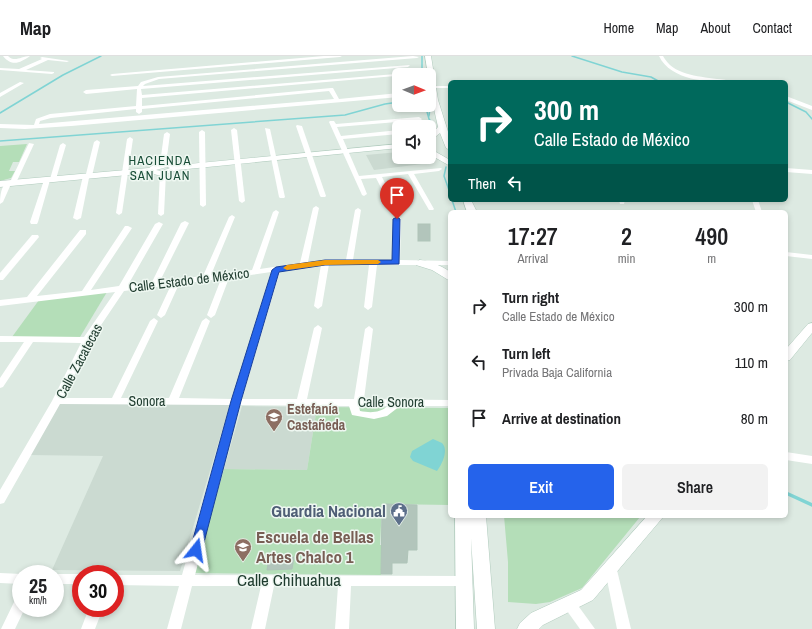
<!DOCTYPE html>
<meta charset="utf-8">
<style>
body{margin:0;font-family:"Archivo Narrow",sans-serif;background:#f2f2f2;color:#202124;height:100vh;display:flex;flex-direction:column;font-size:15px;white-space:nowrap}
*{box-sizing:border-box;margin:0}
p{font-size:13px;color:#757577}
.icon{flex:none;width:22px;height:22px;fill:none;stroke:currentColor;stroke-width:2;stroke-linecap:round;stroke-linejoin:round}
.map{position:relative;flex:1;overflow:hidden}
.drawer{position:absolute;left:448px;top:154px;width:340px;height:308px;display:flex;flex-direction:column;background:#fff;border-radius:6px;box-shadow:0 2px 6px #0003}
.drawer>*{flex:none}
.guide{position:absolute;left:448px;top:24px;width:340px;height:122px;border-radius:6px;box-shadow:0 2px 6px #0003;background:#00695c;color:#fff;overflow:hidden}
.needle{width:26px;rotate:91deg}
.fabs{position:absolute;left:392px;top:12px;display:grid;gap:8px}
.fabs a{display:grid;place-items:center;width:44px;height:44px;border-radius:6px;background:#fff;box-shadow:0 2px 6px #0003;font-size:20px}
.speed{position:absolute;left:12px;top:509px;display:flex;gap:8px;font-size:20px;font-weight:700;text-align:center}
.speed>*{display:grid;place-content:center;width:52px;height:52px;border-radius:50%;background:#fff;box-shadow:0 2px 6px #0003;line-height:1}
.speed small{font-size:10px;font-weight:400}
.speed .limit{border:6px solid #d22;background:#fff;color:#111}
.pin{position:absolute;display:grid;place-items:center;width:34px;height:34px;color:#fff;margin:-41px -17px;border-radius:50% 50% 50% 0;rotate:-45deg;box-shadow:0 0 4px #0007}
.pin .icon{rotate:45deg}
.me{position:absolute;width:44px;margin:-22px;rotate:15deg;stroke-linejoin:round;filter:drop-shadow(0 0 3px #0008)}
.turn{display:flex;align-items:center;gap:14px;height:84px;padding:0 20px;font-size:18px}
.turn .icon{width:52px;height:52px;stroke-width:2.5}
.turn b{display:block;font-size:28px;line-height:34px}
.then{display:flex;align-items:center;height:38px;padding:0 20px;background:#0003;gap:8px;font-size:15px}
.eta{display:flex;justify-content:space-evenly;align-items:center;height:68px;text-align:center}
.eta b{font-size:24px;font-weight:600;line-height:28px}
.action{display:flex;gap:8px;margin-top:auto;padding:8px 20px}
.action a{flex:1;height:46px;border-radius:6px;background:#2563eb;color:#fff;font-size:16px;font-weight:600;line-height:46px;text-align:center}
.action a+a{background:#f2f2f2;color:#202124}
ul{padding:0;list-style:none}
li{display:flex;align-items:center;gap:12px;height:56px;padding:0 20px}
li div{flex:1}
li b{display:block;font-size:15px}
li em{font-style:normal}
header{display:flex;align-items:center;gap:24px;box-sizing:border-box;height:56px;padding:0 20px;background:#fff;border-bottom:1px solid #e0e0e0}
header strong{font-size:19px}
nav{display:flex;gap:22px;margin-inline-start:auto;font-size:14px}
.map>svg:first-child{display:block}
.built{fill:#cbdad1}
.green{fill:#b4deb8}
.water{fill:#80d4d4}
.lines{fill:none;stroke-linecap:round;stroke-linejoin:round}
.stream-far1{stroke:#80d4d4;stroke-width:1.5}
.stream{stroke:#80d4d4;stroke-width:3.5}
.building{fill:#b2c5bb;stroke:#afc4b8}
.secondary-casing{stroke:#b0cbbd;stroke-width:1}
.street{fill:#fff;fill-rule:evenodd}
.secondary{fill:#fff;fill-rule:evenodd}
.route{fill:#2563eb;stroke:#184099}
.slow{fill:#f59e0b}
.labels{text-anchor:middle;stroke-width:3;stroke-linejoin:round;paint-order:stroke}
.far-neighbourhood-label{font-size:13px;letter-spacing:1px;fill:#194e38;stroke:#eef7f1}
.street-label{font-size:14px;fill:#1e3b2e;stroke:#eef7f1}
.education-label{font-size:14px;font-weight:bold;fill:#785e54;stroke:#eef7f1;text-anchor:start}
.near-service-label{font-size:17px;font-weight:bold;fill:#4e5e75;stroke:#eef7f1;text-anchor:end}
.near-education-label{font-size:17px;font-weight:bold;fill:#785e54;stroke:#eef7f1;text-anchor:start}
.near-street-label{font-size:17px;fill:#1e3b2e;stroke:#eef7f1}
</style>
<header>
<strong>Map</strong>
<nav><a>Home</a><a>Map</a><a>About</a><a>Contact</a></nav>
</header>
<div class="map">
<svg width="812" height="573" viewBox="0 0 812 573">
<rect width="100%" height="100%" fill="#ddeae2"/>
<g class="built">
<path d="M399,96V101H425L430,107L374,114L366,99Z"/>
<path d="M58,347L230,348L180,515L52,514L103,400L29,399Z"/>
<path d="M242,350L317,351L307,414L224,413Z"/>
</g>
<g class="green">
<path d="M27,88L19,106H13L9,115H15L11,122L0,125V90Z"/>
<path d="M107,236L80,281H12L39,244Z"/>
<path d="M317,351L450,352V449L385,448L382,450L380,489H386L382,494L381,519L194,517L224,413L307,414Z"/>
<path d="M504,460H635L640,461L582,532L550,546L536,548L508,546V506Z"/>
</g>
<path class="water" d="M433,383L442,387C449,394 442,408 437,415L413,405L410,401L412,395Z"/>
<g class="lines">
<g class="stream-far1">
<path d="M422,0V16"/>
<path d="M572,0L622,16L651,21L660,26"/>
<path d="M786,46L806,56L812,63"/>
<path d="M419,49L426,52L429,63L433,68"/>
<path d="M428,49L430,52L429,60"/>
<path d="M0,57L63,19L101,0"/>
<path d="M0,85L345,59L385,48L399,46"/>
<path d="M446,111L444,120L450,137"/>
<path d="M452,144L456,156"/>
</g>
<path class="stream" d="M786,437L812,449"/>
</g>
<g class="building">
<rect x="418" y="168" width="12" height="17"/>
<path d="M385,448L417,449V494H408L407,507H392V518H381L382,450Z"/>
<path d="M269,501H294L292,513L267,514Z"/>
</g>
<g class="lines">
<g class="secondary-casing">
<g id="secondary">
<path d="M425,0H431L438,44L450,82V94L446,92L440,77L429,86V80L438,71L432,44Z"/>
<path d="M399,88V92L177,114L162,120L149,117L0,131V125L149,112C157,105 169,104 178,109ZM167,111L170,112L162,115L156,114Z"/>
<path d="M429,92L450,104V110L429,98Z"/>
<path d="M463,144H471L477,156H467Z"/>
<path d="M420,204C431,206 441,209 450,216V225L432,214L416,209L415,207Z"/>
<path d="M812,267V277L790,304L786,305V293L808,268Z"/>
<path d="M455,460H486L495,573H477L471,482L474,573H456Z"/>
<path d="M647,460H664L593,544L543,569L539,573H517L520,567L531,557L581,534Z"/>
</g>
</g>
<g class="street">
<path d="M3,0H8C15,7 21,0 30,0C20,7 12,11 3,0Z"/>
<path d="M324,0H342L340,1L112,20L110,19L112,18Z"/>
<path d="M413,0L419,1L417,2L159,23L145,28L143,30L410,9L408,11L141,33L142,39L432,15V16L430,17L142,42V50L331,32H333L339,43L399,37V41L71,70L25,73L0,72V68L34,69L36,63L50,58L136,50L137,33L86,38L83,36L86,34L138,30L141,26L158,21ZM329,35L334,43L39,68L40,65L51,62L136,53V56L139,58L142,56V53Z"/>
<path d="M659,0H663C673,19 697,20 717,23C722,23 728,24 732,26C708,26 671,25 659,0Z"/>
<path d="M42,1L69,5L67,6L48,4L26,14L54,16V17L52,18L0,14V12L19,13L42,3L40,2Z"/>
<path d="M20,26L24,27L0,41V37Z"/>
<path d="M432,30H450V32H430V31Z"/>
<path d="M786,40L812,50V54L786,44Z"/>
<path d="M419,61L422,63L421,64L337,71L341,80L399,74V78L343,83L359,120L441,112L442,113L439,115L414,118L434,153L433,154H429L408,118L382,121L398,153L397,154H393L392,153L376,122L361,123L367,138L364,140L362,139L329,66L330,65H334L336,68Z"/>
<path d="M297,69L302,70L326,140L325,141H321L320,140L296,70Z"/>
<path d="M234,72L237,74L245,145L242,147L239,145L231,74Z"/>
<path d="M265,72L270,73L285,141L284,142H280L279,141Z"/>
<path d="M202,74L205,76L206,149L203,151L200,149L199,76Z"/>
<path d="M167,76L170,78L166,108L163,110L160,108L164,78Z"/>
<path d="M130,81L133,83L122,157L119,159L116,157L127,83Z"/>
<path d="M97,84L100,86L92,120L89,122L81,162L77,164L73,162L83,120L86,118L94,86Z"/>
<path d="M29,87L34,88L16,127L13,129L11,128L3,146L0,148C0,140 1,129 8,125L10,126Z"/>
<path d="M63,87L66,89L56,123L51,124L50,123L60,89Z"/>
<path d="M786,112L812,114V118L786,116Z"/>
<path d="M163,115L166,117L164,158L161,160L158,158L160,117Z"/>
<path d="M47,122L50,124L38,166L37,168H31L30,166L44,124Z"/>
<path d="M619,144H625L624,148H620Z"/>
<path d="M752,144H758L762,156H756Z"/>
<path d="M316,150L319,152L308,206L325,204H346L355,154L358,152L361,154L353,204H392L393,163L397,161L401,163L400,204L450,205V209H377L372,251L368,254L364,251L369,209L329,208L322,250L318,253L314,250L321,209L280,215L242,343H297L314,272L318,269L322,272L307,343H354L365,273L369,270L373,273L364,343L450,344V350H400L387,360L374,363L352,359L349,350L240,349L195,519L463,520L468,521L469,525L468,529L463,530H351L349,573H335L338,530H274L265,573H251L261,530H192L181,573H167L179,530L115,529V519H182L230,349L60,348L4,447L0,448V434L52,345L81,287L33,286L3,331L0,332V322L24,286H0V280L84,281L115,236L0,250V244L27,241L80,174H86V178L37,240L82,235L125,170H128L132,172L91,234L119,230L155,168L159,166L163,168L128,229L152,226L181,167L185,165L189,167L160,225L203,220L229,161L232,159L235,161L211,219L252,214L273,156L276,154L279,156L260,213L300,207L313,152ZM271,216L232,343L179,342L210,265L206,262L202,265L169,342H121L158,265L154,262L150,265L112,342H64L91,284L124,235L171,229L157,259L161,262L165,259L179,228L221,223L207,259L211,262L215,259L229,222ZM359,350H388C379,357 371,357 360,355Z"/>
<path d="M32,179H38L39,181L3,224H0V217Z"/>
<path d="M786,196L812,199V203L786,200Z"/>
<path d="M786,396L812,400V408L786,404Z"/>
<path d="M611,509L615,510L617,514L631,573H617L605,514L607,510Z"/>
<path d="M0,517L22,518H21V528L0,527Z"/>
<path d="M54,518H82H81V528H55V518Z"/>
<path d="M21,540V552H25L15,573H1L16,542Z"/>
<path d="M569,542L574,544L595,573H580L562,548L564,544Z"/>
<path d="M89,552H103L95,573H81Z"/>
</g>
<use href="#secondary" class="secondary"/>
</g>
<path class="route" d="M397,161L400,163L399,208L325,209L279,216L241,345L202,494L201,498L196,499L192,498L190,494L231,345L272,214L276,211L325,204H392L393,163Z"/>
<path class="slow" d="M325,204H378L381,206L378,208L325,209L287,214L283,212L287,209Z"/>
<defs>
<g id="school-pin" transform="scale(0.9)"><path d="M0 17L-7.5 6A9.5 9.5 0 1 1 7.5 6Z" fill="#8d6e63" stroke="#eef7f1"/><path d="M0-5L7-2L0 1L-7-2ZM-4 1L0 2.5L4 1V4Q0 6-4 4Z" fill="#fff"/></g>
<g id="civic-pin" transform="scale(0.9)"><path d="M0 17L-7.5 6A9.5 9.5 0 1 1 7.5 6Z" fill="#5c6f8a" stroke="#eef7f1"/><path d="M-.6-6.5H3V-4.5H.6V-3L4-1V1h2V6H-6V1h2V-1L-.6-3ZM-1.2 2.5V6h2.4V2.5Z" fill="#fff"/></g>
</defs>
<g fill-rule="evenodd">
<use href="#school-pin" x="274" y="361"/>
<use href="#civic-pin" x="399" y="455"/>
<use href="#school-pin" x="243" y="491"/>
</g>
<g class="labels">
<g class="far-neighbourhood-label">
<text x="160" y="109">HACIENDA<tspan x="160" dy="15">SAN JUAN</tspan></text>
</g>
<g class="street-label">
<text transform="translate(189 224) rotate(-7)" y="5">Calle Estado de México</text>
<text transform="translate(79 305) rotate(-62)" y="5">Calle Zacatecas</text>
<text x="147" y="350">Sonora</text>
<text x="391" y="351">Calle Sonora</text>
</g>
<g class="education-label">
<text x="287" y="358">Estefanía<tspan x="287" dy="16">Castañeda</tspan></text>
</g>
<g class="near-service-label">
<text x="386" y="461">Guardia Nacional</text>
</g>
<g class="near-education-label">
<text x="256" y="487">Escuela de Bellas<tspan x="256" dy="20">Artes Chalco 1</tspan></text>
</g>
<g class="near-street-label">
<text x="289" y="530">Calle Chihuahua</text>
</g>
</g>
</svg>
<div class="fabs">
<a><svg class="needle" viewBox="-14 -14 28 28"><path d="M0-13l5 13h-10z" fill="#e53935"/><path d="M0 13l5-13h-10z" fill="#757577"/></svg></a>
<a><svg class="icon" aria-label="sound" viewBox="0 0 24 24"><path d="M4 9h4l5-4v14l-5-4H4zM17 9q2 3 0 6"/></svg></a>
</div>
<div class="speed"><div>25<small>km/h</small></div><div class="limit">30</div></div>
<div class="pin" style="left:397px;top:163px;background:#d93025"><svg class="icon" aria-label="arrive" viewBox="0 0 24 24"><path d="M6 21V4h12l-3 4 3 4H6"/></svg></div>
<svg class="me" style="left:196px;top:494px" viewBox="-20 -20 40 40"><path d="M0-17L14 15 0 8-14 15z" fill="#2563eb" stroke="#fff" stroke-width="4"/></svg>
<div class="guide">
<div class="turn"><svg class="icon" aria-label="right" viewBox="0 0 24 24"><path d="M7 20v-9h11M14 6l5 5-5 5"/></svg><div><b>300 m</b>Calle Estado de México</div></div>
<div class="then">Then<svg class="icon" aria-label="left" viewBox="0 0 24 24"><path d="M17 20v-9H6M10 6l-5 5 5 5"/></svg></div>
</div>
<section class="drawer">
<div class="eta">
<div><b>17:27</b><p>Arrival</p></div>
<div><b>2</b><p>min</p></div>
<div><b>490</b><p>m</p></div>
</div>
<ul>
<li><svg class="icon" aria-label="right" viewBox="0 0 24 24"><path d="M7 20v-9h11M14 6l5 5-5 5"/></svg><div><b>Turn right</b><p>Calle Estado de México</p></div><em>300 m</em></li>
<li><svg class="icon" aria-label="left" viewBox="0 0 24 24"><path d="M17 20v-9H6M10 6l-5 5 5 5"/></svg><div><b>Turn left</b><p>Privada Baja California</p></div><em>110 m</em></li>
<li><svg class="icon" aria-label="arrive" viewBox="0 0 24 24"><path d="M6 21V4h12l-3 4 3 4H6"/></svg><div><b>Arrive at destination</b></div><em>80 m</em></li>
</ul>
<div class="action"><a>Exit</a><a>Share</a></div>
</section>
</div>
